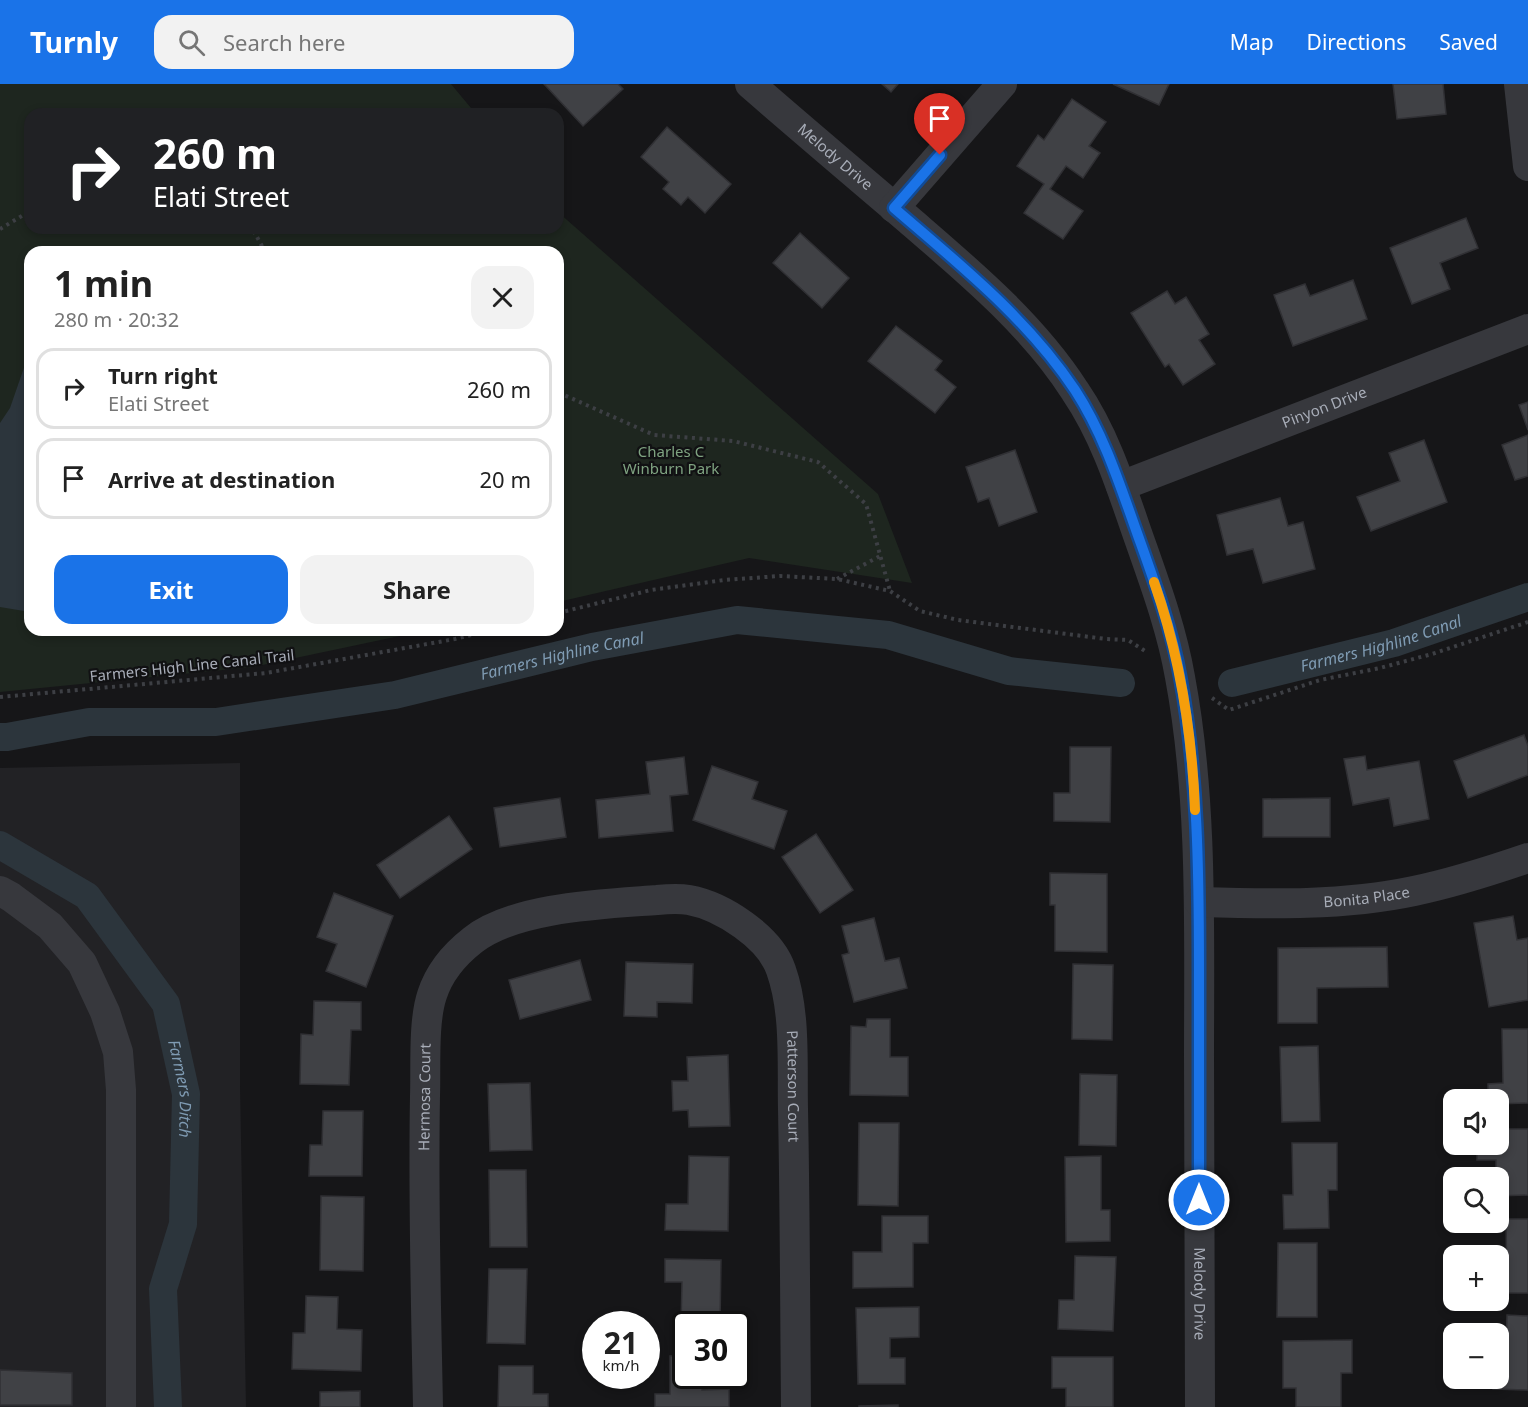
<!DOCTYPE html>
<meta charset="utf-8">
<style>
body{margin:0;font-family:"Noto Sans",sans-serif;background:#f2f2f2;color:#222;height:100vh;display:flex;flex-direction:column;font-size:22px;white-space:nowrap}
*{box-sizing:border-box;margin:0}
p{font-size:20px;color:#767676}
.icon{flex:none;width:33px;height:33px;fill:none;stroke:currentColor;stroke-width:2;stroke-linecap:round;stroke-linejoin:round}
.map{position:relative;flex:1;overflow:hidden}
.side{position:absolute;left:24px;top:162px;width:540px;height:390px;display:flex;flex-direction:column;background:#fff;border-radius:18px;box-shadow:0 3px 9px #0003}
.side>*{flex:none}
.hud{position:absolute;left:24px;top:24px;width:540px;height:126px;border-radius:18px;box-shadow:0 3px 9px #0003;background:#202124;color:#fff;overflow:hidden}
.tools{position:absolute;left:1443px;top:1005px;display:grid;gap:12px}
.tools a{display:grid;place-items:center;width:66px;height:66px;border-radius:12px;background:#fff;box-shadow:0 3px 9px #0003;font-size:30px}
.speed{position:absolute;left:582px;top:1227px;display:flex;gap:12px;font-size:30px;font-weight:700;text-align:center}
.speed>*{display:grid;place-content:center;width:78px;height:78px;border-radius:50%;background:#fff;box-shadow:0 3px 9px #0003;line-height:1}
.speed small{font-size:15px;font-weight:400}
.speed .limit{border:3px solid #111;border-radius:9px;background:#fff;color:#111}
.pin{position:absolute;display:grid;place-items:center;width:51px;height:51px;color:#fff;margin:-62px -26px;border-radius:50% 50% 50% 0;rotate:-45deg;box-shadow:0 0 6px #0007}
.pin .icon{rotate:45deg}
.me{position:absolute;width:66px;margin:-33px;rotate:0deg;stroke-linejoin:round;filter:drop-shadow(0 0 4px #0008)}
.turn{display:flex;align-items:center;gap:21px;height:126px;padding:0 30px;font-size:27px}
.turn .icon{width:78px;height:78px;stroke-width:2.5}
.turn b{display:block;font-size:42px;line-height:51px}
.round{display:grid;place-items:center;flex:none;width:63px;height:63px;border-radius:18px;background:#f2f2f2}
.overview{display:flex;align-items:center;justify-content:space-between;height:102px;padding:0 30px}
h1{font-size:36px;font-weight:700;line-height:45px}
.button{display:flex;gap:12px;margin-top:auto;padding:12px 30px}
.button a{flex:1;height:69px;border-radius:18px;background:#1a73e8;color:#fff;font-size:24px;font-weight:700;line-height:69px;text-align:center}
.button a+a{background:#f2f2f2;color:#222}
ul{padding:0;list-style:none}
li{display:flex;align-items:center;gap:18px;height:81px;margin:0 12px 9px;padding:0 18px;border:3px solid #e0e0e0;border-radius:18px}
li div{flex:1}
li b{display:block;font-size:22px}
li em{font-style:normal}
header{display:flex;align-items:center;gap:36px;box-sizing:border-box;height:84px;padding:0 30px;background:#1a73e8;color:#fff}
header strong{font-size:28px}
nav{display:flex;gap:33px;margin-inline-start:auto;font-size:21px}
.search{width:420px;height:54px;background:#f2f2f2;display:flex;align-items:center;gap:15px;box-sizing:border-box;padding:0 21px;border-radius:18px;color:#767676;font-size:22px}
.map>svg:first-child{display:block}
.built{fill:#222225}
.green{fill:#1e261f}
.water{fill:#2c353c}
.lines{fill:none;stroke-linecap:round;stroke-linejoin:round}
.canal{stroke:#2c353c;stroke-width:28}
.building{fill:#404145;stroke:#303034;stroke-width:1.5}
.path{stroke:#3d3f44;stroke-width:4;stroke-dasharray:3 4.5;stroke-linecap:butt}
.minor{stroke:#37383d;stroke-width:30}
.route-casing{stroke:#114b97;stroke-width:15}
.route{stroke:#1a73e8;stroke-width:10}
.slow{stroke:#f59e0b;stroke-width:10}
.labels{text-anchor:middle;stroke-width:4.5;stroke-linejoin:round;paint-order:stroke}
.street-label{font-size:15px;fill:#a8adb8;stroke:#111113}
.park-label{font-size:15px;fill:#7fa381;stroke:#111113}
.water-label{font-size:16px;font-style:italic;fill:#7f9bb3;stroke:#111113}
</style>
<header>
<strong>Turnly</strong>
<div class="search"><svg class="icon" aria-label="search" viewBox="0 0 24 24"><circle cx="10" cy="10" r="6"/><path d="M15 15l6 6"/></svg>Search here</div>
<nav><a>Map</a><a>Directions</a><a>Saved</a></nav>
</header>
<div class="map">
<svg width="1528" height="1323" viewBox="0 0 1528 1323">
<rect width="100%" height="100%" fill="#161618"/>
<path class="built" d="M240,679V1002L246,1323H0V684Z"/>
<path class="green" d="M0,0H451L476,30H30V144H558V128L878,410L912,499L749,474L558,518V168H30V546H428L253,583L0,608Z"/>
<path class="water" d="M30,273V528L0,523V339L10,324L27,275Z"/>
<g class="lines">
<g class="canal">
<path id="s1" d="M1232,599L1394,559L1528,513"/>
<path id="s2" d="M0,653H7L89,638H216L395,611L592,563L737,536L888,551L1009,587L1121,599"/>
<path id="s3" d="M0,761L87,812L166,920L186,1010L183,1140L163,1205L168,1323"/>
</g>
</g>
<g class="building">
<path d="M544,0H618L623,5L583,42Z"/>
<path d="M882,0H898L891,8Z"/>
<path d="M1113,0H1169L1159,21Z"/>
<path d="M1393,0H1443L1446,30L1397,35Z"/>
<path d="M1072,15L1106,38L1089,62L1100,69L1083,94L1066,82L1050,105L1083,127L1063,155L1024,129L1044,100L1017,82L1038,51L1044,56Z"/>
<path d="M667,43L731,100L705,129L688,113L681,121L663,105L669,98L641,73Z"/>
<path d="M1466,134L1478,164L1440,179L1450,205L1412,220L1390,164Z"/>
<path d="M800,149L849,194L822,224L773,179Z"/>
<path d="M1353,196L1367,235L1293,262L1274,211L1305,200L1310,212Z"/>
<path d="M1167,207L1175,220L1186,213L1209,250L1199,256L1215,280L1183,301L1169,280L1165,283L1131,229Z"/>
<path d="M896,242L942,277L935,286L956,303L935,329L868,277Z"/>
<path d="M1528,318V346L1519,321Z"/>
<path d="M1528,351V392L1515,396L1502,361Z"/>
<path d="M1424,356L1447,418L1371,447L1357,413L1400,397L1389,369Z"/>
<path d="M1015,366L1037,428L999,442L989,414L978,418L966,383Z"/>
<path d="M1280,414L1288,442L1303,438L1315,485L1263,499L1253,465L1227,471L1217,431Z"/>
<path d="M1524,651L1528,662V691L1468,714L1454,677Z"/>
<path d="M1070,663H1111L1110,738L1054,737V709H1070Z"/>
<path d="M1365,672L1367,686L1419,677L1429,735L1394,742L1389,714L1353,721L1344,675Z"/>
<path d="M684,673L688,710L670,712L673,747L599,754L596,716L650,710L646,678Z"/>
<path d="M712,682L758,698L752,715L787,727L774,765L693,736Z"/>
<path d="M560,714L566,753L500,763L494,724Z"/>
<path d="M1330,714V753H1263V715Z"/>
<path d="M449,732L472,765L400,814L377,781Z"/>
<path d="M816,750L853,806L820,829L782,773Z"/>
<path d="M1050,789L1107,790V868L1055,867V821H1050Z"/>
<path d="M334,809L393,832L366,903L326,887L337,860L317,853Z"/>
<path d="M1513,832L1517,856L1528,854V916L1489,923L1474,839Z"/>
<path d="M874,834L885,877L899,874L907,904L854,918L842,871L849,869L842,842Z"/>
<path d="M1387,863L1388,903L1317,904V939H1278V864Z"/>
<path d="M580,876L591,916L520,935L509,896Z"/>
<path d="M626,878L693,880L692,919L657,918V933L624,932Z"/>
<path d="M1073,880L1113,881L1112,956L1072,955Z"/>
<path d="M314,917L361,918V946H351L349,1001L300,1000L301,950L313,951Z"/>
<path d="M867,935H890V973H908V1012L850,1011L851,942L866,943Z"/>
<path d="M1502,945H1528V1019L1498,1020V1016H1488V1000L1503,999Z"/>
<path d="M1318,962L1320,1037L1282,1038L1280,963Z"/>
<path d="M728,971L730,1042L689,1043L688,1026L673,1027L672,997H688L687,973Z"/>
<path d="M1080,990L1117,991L1116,1062L1079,1061Z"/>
<path d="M530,999L532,1066L490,1067L488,1000Z"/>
<path d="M323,1027H363L362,1092H309L310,1061H322Z"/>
<path d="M859,1039H899L898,1122L858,1121Z"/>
<path d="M1498,1045H1528V1111L1498,1112V1094H1496V1076H1477V1060H1498Z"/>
<path d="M1292,1059H1337V1106H1328L1329,1144L1284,1145L1283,1111H1293Z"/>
<path d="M689,1072L729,1073L728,1147L665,1146L666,1120H688Z"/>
<path d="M1101,1072V1126H1110V1157L1066,1158L1065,1073Z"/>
<path d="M489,1086H526L527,1163H490Z"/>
<path d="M321,1112L364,1113L363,1187L320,1186Z"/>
<path d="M882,1132H928V1159H913V1203L853,1204V1168H882Z"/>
<path d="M1506,1135H1528V1209H1507Z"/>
<path d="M1278,1159H1317V1233H1277Z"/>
<path d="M1075,1172L1116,1173L1113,1247L1058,1245L1059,1216H1074Z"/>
<path d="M665,1175L721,1176L720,1240L681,1241L682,1198H665Z"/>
<path d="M489,1185H527L525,1260L487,1259Z"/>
<path d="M306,1212L338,1213L337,1245L362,1246L361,1287L292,1285L293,1249H305Z"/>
<path d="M919,1223V1253L890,1254V1274H905V1300H858L856,1224Z"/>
<path d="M1507,1231L1528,1232V1306L1493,1305V1294H1498V1274H1506Z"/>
<path d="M1352,1256V1289H1341V1323H1296V1304H1283V1257Z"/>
<path d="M686,1271V1292H702V1306L729,1305V1323H655V1310H670V1272Z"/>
<path d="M1052,1273H1113V1323H1066V1304H1052Z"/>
<path d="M499,1282H533V1310H548V1323H498Z"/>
<path d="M0,1286L72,1289V1321H0Z"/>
<path d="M360,1307V1323H320V1308Z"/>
<path d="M898,1321V1323H859V1322Z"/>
</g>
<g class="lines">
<g class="path">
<path d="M246,144L255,149L265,168"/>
<path d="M0,145L30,127"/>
<path d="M558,311H564L654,351L733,357L818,378L866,420L890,507"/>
<path d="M837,495L882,471"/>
<path d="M558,529L651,506L724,496L780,492L837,495L890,507L920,527L958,536L1106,555L1128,556L1145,567"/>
<path d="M0,613L266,589L455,555L492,546"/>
<path d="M1212,614L1229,626L1320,596L1380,584L1432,570L1528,538"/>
</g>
<g class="minor">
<path id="s4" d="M750,0C803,46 856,91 909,136C968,187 1032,240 1075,307C1103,348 1119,396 1135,443C1152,492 1171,541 1180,593C1203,716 1199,847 1199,972C1199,1089 1199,1206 1200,1323"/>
<path d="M1519,0L1528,82"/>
<path d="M894,124L1002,0"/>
<path id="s5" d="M1121,402L1528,245"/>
<path d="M0,807L11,813L50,842L82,879L105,928L118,968L121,1006V1323"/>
<path id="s6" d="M1199,818C1271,820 1343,822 1414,807C1453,799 1490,787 1528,774"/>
<path id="s7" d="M428,1323C426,1219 423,1116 425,1012C426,983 423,938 432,911C439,889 455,870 473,856C515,823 604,820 657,816C667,815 678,814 689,816C722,822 770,853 781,886C796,928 792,981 793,1025C795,1124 795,1224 796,1323"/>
</g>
</g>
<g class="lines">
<g class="route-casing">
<path id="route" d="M940,71L894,124C958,179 1027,234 1075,306C1103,349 1119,398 1136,446C1153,494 1171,542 1180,592C1198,689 1199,789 1199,887C1199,963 1199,1040 1199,1116"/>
</g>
<use href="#route" class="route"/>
<path class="slow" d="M1154,498C1180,572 1192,649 1195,726"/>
</g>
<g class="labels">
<g class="street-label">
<text dy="5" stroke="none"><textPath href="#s4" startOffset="112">Melody Drive</textPath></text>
<text dy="5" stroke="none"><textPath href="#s5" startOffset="218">Pinyon Drive</textPath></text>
<text transform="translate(192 582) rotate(-6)" y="5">Farmers High Line Canal Trail</text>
<text dy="5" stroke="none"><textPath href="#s6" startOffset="168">Bonita Place</textPath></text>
<text dy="5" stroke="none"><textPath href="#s7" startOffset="942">Patterson Court</textPath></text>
<text dy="5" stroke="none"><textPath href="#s7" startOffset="310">Hermosa Court</textPath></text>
<text dy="5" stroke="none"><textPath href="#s4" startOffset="1372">Melody Drive</textPath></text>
</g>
<g class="park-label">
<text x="671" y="373">Charles C<tspan x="671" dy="17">Winburn Park</tspan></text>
</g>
<g class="water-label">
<text dy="6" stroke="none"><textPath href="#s1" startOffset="154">Farmers Highline Canal</textPath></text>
<text dy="6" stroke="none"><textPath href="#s2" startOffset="570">Farmers Highline Canal</textPath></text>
<text dy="6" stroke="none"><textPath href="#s3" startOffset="321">Farmers Ditch</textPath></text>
</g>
</g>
</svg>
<div class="tools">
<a><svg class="icon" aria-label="sound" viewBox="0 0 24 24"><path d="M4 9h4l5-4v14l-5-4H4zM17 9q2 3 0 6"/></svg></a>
<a><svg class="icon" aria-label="search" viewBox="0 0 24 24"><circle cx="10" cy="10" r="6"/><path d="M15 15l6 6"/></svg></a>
<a>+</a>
<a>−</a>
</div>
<div class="speed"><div>21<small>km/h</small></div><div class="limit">30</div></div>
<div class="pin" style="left:940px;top:71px;background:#d93025"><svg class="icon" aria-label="arrive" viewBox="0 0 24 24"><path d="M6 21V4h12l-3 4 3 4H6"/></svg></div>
<svg class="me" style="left:1199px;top:1116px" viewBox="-20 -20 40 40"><circle r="17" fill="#1a73e8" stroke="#fff" stroke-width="3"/><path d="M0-11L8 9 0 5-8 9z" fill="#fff"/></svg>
<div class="hud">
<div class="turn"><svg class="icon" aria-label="right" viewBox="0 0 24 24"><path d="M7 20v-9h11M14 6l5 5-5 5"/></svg><div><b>260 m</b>Elati Street</div></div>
</div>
<section class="side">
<div class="overview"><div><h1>1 min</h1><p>280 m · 20:32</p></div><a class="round"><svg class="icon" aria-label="close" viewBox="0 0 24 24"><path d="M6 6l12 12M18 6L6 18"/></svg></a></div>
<ul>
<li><svg class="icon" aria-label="right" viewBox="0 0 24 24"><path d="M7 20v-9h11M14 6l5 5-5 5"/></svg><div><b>Turn right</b><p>Elati Street</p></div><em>260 m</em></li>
<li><svg class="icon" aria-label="arrive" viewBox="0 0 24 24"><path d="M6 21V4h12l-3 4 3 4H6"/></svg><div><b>Arrive at destination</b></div><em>20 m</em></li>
</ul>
<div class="button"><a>Exit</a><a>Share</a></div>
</section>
</div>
